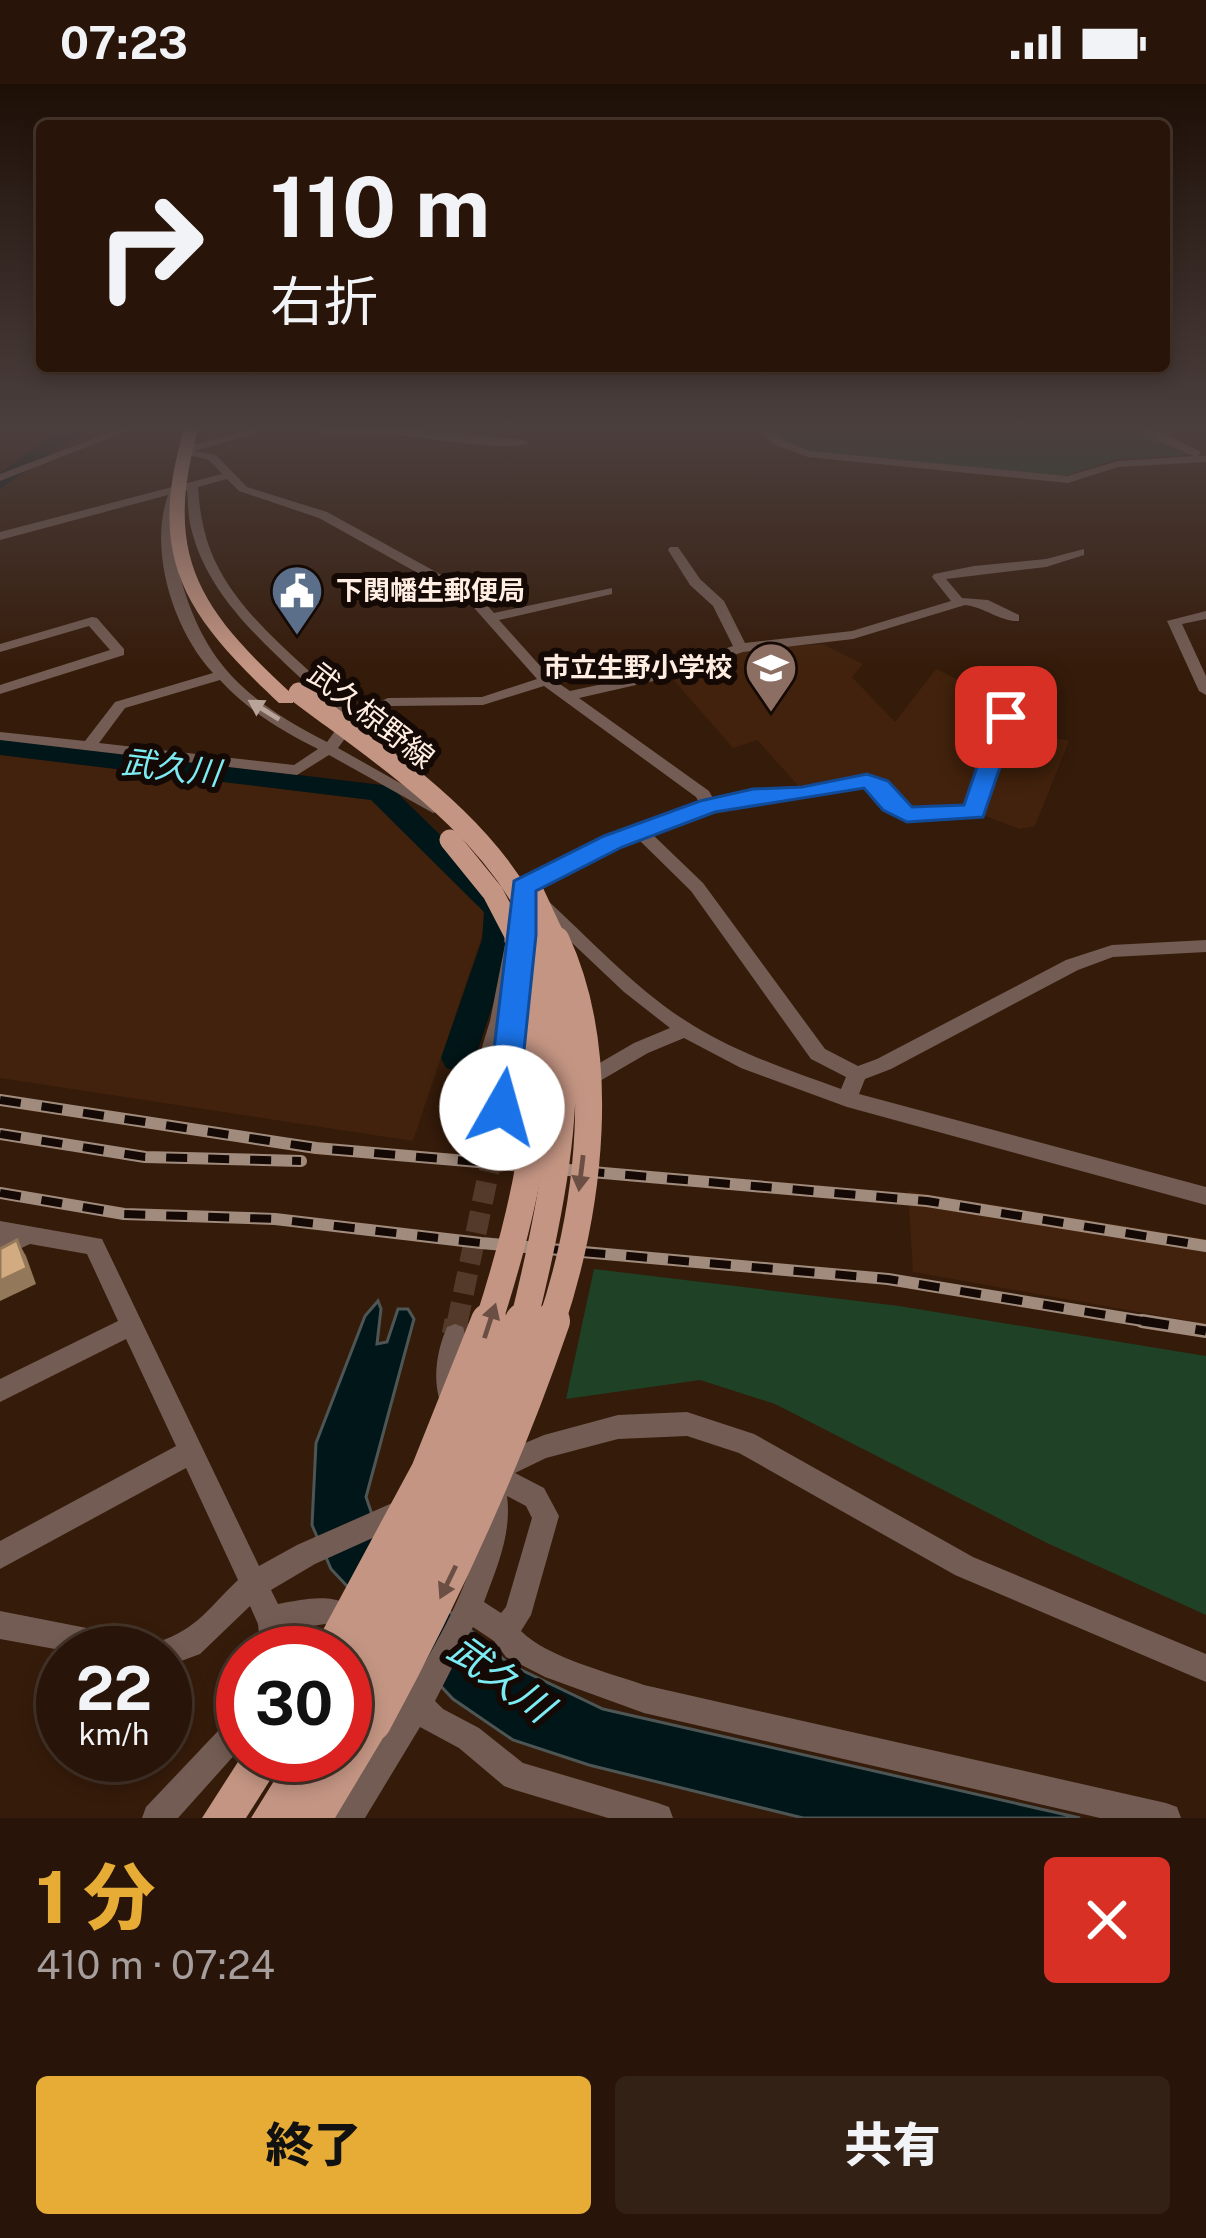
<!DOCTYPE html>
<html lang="ja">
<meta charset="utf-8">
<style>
body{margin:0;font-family:"Public Sans","Noto Sans JP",sans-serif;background:#342116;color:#f1f3f6;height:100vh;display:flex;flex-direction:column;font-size:45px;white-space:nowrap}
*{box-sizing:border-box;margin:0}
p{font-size:39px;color:#a59e9c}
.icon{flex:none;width:66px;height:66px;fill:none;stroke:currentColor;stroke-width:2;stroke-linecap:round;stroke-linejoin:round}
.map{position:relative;height:1734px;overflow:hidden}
.drawer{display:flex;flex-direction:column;background:#281408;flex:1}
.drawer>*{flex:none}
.top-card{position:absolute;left:36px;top:36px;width:1134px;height:252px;border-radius:12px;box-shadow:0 6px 18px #0003,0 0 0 3px #443329;background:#281408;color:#f1f3f6;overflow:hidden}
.speed{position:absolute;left:36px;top:1542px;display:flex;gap:24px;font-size:60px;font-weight:700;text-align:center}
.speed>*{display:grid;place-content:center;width:156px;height:156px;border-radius:50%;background:#281408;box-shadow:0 6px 18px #0003,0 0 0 3px #443329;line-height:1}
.speed small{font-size:30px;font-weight:400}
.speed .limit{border:18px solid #d22;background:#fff;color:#111}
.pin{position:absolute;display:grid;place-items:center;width:102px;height:102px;color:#fff;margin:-51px;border-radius:24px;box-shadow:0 6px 18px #0006}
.me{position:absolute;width:132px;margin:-66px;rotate:7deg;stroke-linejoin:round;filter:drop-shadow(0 0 9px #0008)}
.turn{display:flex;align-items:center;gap:42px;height:252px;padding:0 36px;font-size:54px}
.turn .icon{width:156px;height:156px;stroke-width:2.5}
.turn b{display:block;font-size:84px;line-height:102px}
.round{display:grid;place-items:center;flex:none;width:126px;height:126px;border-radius:12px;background:#342116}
.overview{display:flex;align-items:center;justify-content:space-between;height:204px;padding:0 36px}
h1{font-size:72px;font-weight:800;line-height:90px;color:#e6ac36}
.button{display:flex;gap:24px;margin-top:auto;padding:24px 36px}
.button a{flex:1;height:138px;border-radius:12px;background:#e6ac36;color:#111;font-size:48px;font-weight:800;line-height:138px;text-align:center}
.button a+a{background:#342116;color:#f1f3f6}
.status{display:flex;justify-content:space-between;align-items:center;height:84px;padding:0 60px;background:#281408;direction:ltr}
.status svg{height:33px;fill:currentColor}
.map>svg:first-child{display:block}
.built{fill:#42220c}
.green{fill:#1f4126}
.water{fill:#011618;stroke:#4d5655;stroke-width:3}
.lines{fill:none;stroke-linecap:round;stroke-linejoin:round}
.river{fill:#011618;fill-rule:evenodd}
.minor-tunnel-far1{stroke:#533a2a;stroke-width:21;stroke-dasharray:21 10;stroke-linecap:butt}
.minor-tunnel{stroke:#533a2a;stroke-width:27;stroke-dasharray:27 14;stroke-linecap:butt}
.minor{fill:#735c53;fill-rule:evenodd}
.major{fill:#c49583;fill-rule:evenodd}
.rail-far1-casing{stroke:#a08b7d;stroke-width:12}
.rail-casing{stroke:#a08b7d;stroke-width:14}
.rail-far1{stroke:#140904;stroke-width:8;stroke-dasharray:21;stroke-linecap:butt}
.rail{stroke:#140904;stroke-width:9;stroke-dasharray:27;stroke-linecap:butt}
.major-bridge-far2{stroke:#c49583;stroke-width:21}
.major-bridge-far1{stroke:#c49583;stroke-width:27}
.major-bridge{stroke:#c49583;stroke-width:36}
.shaded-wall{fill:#93785a}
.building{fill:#d2ab81;stroke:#93785a;stroke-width:3}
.oneway{fill:#b9a49a}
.oneway2{fill:#6c4f44}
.route{fill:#1a73e8;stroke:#114b97;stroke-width:3}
.labels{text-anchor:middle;stroke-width:12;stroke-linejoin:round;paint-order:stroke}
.far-poi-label{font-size:27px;font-weight:bold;fill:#ffede2;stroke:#140904;text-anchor:start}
.street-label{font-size:30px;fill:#ffede2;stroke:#140904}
.water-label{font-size:33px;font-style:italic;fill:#7cebf3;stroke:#140904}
.near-water-label{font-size:39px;font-style:italic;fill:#7cebf3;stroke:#140904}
</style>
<div class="status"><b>07:23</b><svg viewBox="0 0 49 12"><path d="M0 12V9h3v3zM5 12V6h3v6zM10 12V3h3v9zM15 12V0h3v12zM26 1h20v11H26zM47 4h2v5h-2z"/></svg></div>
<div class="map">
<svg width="1206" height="1734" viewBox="0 0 1206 1734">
<rect width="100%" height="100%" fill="#351b0a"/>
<g class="built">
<path d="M822,560L863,580L852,593L895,638L936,585L1015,624L1011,644L1069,657L1035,742L1020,745L969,726L906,728L880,696L869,693L803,707L757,656L733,664L669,591L744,566Z"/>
<path d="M0,668L363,709L383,719L489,831L413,1057L0,994Z"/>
<path d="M908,1107L1206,1155V1240L913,1188Z"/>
</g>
<g class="green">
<path d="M768,342H1139L1157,357L1192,371L1117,375L1064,392L813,369L783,358Z"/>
<path d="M594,1185L899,1222L1206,1272V1531L1047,1459L775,1320L700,1296L566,1315Z"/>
</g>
<path class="water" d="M378,1217L381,1225L377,1260L387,1258L398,1225H408L414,1235L366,1413L377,1445L414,1496L509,1580L603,1625L1080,1734H803L589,1681L513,1656L453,1615L331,1485L312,1441L316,1359L365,1232Z"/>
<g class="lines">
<g class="river">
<path d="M67,342H89L0,405V389Z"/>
<path d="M0,655L390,702L516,825L514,856L472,984L459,987L446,984L441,974L482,856L484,828L371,716L0,671Z"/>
</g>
<path class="minor-tunnel-far1" d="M457,1240L502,1024"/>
<path class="minor-tunnel" d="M455,1251L458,1237"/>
<g class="minor">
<path d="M127,342H140L0,397V390Z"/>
<path d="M264,342H280L194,367L216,371L247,403L327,428L478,511L494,529L612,504V510L499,536L551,594L570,607L649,590L733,562L713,522L690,501L668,466L670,463H678L700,495L724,517L745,559L852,547L951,517L932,493L934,490L974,482L1046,475L1084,465V471L1046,483L946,495L962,514L988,516L1019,531V537C1001,538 984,523 965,521L853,555L743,568L658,596L579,614L709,707L714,716L753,708L802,705L867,692L885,699L898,718L910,725L968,723L998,633L1005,629L1010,630L1012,633L980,732C959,735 910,740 893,728C881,721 878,708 865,702L802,715L753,718L713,726L651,749L703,799L825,965L858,982L877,975L1066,876L1112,861L1206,856V868L1113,873L1078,886L891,985L865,995L859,1010L1206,1103V1121L847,1023L741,984L684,954L648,969L586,1005H572L569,1000L572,995L634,959L670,944L624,908L533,822L530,818L533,814H545C592,857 639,909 694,942C740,970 791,987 841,1005L846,993L811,975L691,807L637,754L530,806L516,891L524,892L526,897L510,1028L540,1014L547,1016L550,1022C523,1054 480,1047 446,1032L443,1026L446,1020L478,976L490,937L517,799L607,753L700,720L696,713L544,602L483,621L390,622L360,637L375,654L368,658L363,657L352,645L338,664L439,721L441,724L439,727L433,729L329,671L297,691L0,656V648L85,657L115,618L213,589C174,547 148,467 168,411L0,456V448L222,390L209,376L180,369L190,366L189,362ZM227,395L239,407L319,434L468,517L537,595L482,613L388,614L353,629C299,572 220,523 203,441C200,428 199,415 198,403ZM187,406C188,418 188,432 191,444C211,527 289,577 343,636L327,658C250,618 207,584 182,499C173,469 169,437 181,408ZM220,596C247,626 282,647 318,665L294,681L99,659L125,624ZM498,973L492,1024L495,1030L466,1023Z"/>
<path d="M300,342L397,344L524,356L529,359C504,369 407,350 372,349C347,349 322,355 300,342Z"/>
<path d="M758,342H768L781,356L810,367L1067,392L1118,377L1194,372L1158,357L1139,342C1155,341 1183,360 1200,367L1201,369L1198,372H1206V378L1118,383L1068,399L808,373L773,360Z"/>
<path d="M1202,342H1206V349L1200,346Z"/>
<path d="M1206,527V535L1182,540L1206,592V611L1199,607L1167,537Z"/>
<path d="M92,533L97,534L124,565V571L0,610V601L110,566L89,542L0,568V560Z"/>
<path d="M0,1137L102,1155L259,1482L297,1461L390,1420L399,1416L408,1420L412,1429L408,1438L315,1480L271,1506L278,1520C307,1515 348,1504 363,1539L359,1549L349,1553L325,1540L287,1546L289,1569H261L258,1540L250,1522L200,1570L165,1583V1569H77L0,1555V1527L158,1558C199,1544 208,1524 238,1496L186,1384L0,1485V1457L176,1362L126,1255L0,1318V1295L118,1237L87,1170L30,1160L0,1174Z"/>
<path d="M455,1240L463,1243C468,1258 461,1268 460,1283C459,1298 465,1309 460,1323L451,1326L442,1323C432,1297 436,1269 447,1243Z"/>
<path d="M687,1328L754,1350L973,1473L1206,1570V1598L955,1491L739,1369L687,1352L618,1355L546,1374L515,1389L544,1404L559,1432L531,1531L521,1547C548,1574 608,1588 644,1601L1166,1719L1177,1723L1181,1734H1100L644,1629L545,1593L506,1573L494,1557L473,1543L435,1617L443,1625L479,1644L523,1679L658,1719L669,1723L673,1734H608L515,1706L504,1702L459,1664L420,1643L365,1734H333L400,1622L395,1610L399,1600L409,1596L414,1598C443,1547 473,1496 482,1438C485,1418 475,1399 482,1381L490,1378L492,1373L544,1351L618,1331ZM507,1412L526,1422L532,1434L506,1523L501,1529L484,1518C497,1483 512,1449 507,1412Z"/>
<path d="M243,1619V1660L238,1667L178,1734H142L146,1723L218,1647L233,1623Z"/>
</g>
<g class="major">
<path d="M185,342H199C162,471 198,524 293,611V619H279C184,530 145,474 185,342Z"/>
<path d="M373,1620L387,1625L392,1639L335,1734H251L290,1671H345C345,1647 349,1629 373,1620Z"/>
<path d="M243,1670L286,1671L246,1734H202Z"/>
</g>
<g class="rail-far1-casing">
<g id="rail-far1">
<path d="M0,1016L316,1064L927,1117L1206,1162"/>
<path d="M0,1050L145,1073L301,1077"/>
<path d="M0,1109L124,1130L275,1135L481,1159L888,1195L1161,1240"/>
</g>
</g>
<g class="rail-casing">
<path id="rail" d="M1142,1237L1206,1247"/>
</g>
<use href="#rail-far1" class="rail-far1"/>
<use href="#rail" class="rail"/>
<g class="major-bridge-far2">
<path d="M299,609C389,677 502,749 543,859"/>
<path d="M450,756L493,809L519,859"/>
<path d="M530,801L557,859"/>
</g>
<g class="major-bridge-far1">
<path d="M488,1240C527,1119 562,979 518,856"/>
<path d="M523,1240C552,1124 585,972 542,856"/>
<path d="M551,1240C590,1123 609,970 556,856"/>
</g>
<g class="major-bridge">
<path d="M331,1569L429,1387L489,1237"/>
<path d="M345,1618L463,1397L523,1237"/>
<path d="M373,1639C444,1508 504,1377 552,1237"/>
</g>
</g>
<path class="shaded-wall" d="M17,1156L26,1172L36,1200L0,1217V1197Z"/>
<path class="building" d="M17,1156L27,1184L0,1197V1165Z"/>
<defs><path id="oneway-solid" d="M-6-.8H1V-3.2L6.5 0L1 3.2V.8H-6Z" transform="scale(3)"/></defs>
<use class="oneway" href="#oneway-solid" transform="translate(264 626) rotate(-148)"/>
<g class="oneway2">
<use href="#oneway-solid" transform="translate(581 1089) rotate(97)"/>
<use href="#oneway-solid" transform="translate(490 1237) rotate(-72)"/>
<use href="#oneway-solid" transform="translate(448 1498) rotate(116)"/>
</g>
<linearGradient id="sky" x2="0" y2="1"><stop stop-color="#1d0f06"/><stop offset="0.59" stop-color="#4b3f3e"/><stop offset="1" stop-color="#4b3f3e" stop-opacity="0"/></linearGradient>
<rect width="1206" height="584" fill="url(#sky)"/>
<path class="route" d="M1006,626L1017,633L983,733L907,738L883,726L864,704L715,728L622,763L536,807V851L518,1024L513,1033H492L487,1024L514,797L604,752L700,717L753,705L802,703L867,690L888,697L912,723L964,721L994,633Z"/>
<defs>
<g id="civic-pin" transform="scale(2.7)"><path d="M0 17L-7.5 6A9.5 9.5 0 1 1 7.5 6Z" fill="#5c6f8a" stroke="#140904"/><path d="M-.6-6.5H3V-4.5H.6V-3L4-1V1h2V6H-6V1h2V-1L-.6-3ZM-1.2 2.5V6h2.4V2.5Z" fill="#fff"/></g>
<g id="school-pin" transform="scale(2.7)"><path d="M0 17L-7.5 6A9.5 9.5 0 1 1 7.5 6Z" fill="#8d6e63" stroke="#140904"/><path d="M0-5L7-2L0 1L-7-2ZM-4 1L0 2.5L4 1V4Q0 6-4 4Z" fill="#fff"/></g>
</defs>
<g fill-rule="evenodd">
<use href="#civic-pin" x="297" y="507"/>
<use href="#school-pin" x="771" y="584"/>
</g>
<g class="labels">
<g class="far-poi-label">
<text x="336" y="516">下関幡生郵便局</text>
<text x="732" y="593" text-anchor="end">市立生野小学校</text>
</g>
<g class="street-label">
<text transform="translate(371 632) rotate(38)" y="10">武久椋野線</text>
</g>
<g class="water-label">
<text transform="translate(171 683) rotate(7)" y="12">武久川</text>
</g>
<g class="near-water-label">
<text transform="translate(501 1594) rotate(36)" y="14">武久川</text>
</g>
</g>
</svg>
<div class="speed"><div>22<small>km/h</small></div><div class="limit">30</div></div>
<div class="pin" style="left:1006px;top:633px;background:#d93025"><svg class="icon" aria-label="arrive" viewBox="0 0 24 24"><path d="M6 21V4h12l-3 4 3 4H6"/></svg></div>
<svg class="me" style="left:502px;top:1024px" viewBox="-20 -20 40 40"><circle r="19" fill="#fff"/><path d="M0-13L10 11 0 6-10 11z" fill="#1a73e8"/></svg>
<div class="top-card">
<div class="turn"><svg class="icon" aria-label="right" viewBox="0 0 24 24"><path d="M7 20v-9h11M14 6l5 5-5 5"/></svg><div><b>110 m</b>右折</div></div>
</div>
</div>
<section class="drawer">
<div class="overview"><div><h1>1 分</h1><p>410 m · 07:24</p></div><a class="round" style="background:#d93025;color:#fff"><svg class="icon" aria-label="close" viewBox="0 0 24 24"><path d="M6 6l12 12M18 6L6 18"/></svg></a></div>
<div class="button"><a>終了</a><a>共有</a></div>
</section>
